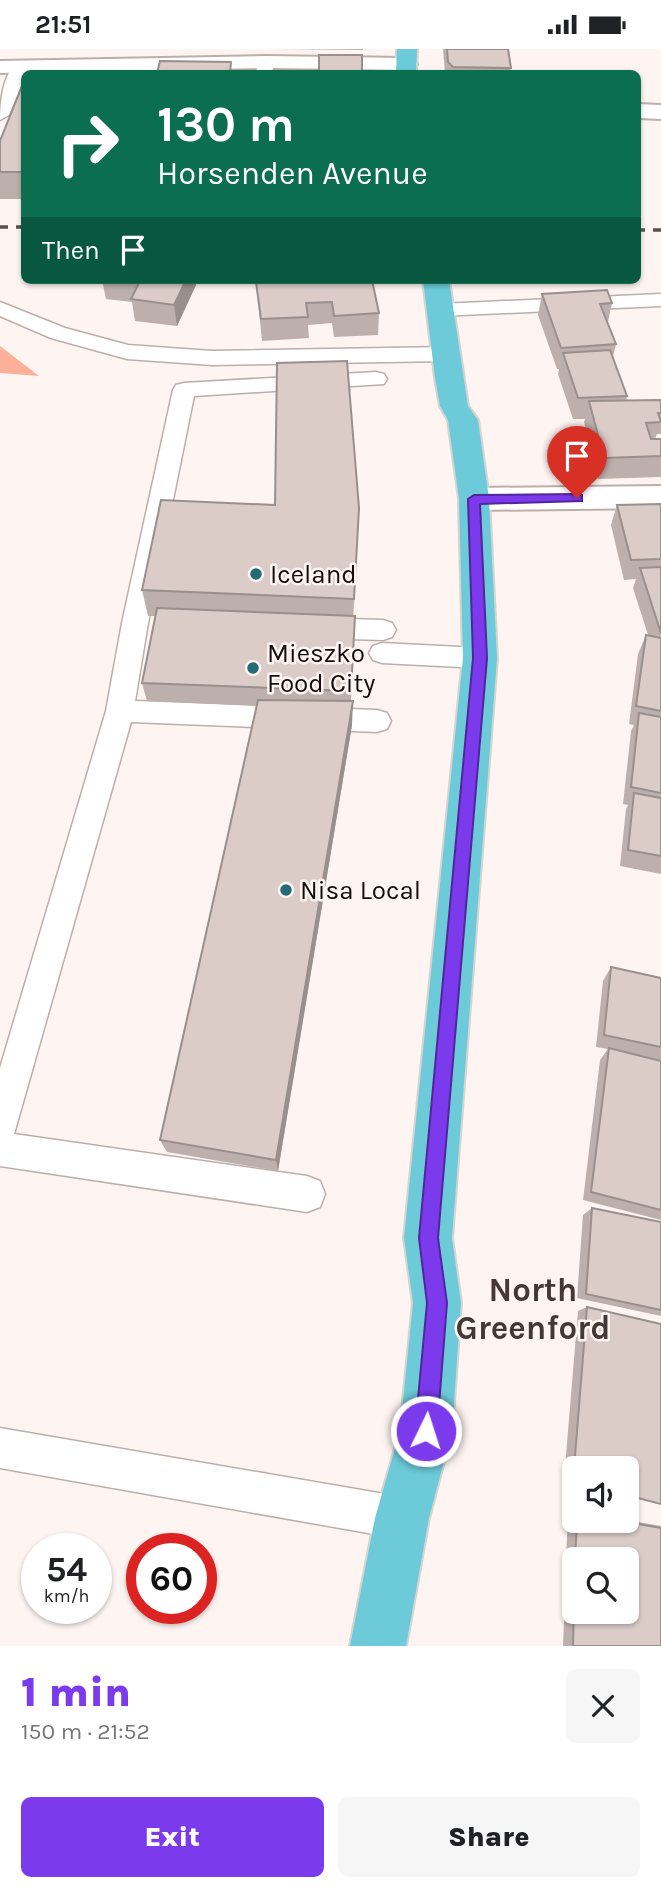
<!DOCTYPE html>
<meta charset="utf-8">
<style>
body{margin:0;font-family:Karla,sans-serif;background:#f6f6f6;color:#202124;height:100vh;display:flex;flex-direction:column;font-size:26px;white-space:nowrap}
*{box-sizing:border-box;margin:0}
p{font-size:23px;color:#757577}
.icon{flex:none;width:38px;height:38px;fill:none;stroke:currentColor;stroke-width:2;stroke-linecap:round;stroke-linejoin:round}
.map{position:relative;height:1597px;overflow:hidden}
.drawer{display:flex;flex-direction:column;background:#fff;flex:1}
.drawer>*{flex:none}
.hud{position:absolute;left:21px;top:21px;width:620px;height:214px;border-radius:10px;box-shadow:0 2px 5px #0004;background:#0b6e4f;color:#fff;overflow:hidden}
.buttons{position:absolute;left:562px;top:1407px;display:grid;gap:14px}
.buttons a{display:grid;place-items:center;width:77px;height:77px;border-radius:10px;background:#fff;box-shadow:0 2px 5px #0004;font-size:35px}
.speed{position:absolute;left:21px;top:1484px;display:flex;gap:14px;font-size:35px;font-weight:700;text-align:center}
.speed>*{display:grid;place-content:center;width:91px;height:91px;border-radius:50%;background:#fff;box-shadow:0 2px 5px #0004;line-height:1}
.speed small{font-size:18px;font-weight:400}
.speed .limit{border:10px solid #d22;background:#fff;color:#111}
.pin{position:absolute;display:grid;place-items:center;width:60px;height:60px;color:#fff;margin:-72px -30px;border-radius:50% 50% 50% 0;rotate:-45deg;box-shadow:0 0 7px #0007}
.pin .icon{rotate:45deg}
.me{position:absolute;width:77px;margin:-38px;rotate:4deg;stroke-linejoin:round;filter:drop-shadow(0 0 5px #0008)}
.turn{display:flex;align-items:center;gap:24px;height:147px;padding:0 21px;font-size:32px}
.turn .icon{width:91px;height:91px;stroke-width:2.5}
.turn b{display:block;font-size:49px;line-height:60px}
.then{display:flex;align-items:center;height:66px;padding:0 21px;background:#0003;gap:14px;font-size:26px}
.round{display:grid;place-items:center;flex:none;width:74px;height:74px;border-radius:10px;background:#f6f6f6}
.overview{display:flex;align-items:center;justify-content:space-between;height:119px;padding:0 21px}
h1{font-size:42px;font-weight:800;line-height:52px;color:#7c3aed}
.action{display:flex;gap:14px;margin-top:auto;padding:14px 21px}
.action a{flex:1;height:80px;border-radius:10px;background:#7c3aed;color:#fff;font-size:28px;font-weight:800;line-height:80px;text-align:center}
.action a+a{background:#f6f6f6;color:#202124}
.status{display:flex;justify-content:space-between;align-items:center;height:49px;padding:0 35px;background:#fff;direction:ltr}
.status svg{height:19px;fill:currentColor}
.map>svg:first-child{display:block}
.forest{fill:#fcb099}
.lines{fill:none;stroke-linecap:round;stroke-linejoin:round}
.service-casing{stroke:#bdaeaa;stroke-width:3}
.minor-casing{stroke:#bdaeaa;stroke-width:4}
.primary-casing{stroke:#d5d4d3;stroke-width:4}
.service{fill:#fff;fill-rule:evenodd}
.minor{fill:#fff;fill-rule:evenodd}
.primary{fill:#6dcbd9;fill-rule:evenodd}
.rail{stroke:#57514f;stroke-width:3.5;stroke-dasharray:8 8;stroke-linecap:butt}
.wall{fill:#bcafac;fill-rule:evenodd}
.shaded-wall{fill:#998f8c}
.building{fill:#dbccc8;stroke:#998f8c;stroke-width:2}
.route{fill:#7c3aed;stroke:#51269a;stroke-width:2}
.poi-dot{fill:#226b77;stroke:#fef5f2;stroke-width:2.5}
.labels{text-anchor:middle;stroke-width:5;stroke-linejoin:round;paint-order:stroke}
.poi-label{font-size:26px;fill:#130e0d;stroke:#fef5f2;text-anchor:start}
.near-neighbourhood-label{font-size:33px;font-weight:bold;fill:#443835;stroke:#fef5f2}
</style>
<div class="status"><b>21:51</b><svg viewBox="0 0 49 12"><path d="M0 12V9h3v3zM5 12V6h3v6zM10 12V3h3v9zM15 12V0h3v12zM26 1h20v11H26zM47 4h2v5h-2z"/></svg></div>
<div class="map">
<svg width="661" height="1597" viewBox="0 0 661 1597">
<rect width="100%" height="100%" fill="#fef5f2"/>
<path class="forest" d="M0,297L39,327L0,324Z"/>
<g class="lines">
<g class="service-casing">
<g id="service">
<path d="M266,8L274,13L272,24H256L258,13Z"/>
<path d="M21,13L29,18L9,66L0,71C0,55 3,18 21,13Z"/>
<path d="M661,245V257L440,267L433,265L430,261L433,257L440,255Z"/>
<path d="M0,253L65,279L128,296L212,302L447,298L455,300L458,305L455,310L447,312L212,316L127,310L51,289L0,267Z"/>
<path d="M376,323L384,325L387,330L384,335L194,347L148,574L135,652L377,661L387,664L391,672L387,680L377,683L131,673L14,1085L307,1127L320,1132L325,1145L320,1158L307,1163L0,1117V1019L106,662L122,574L173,341L176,336L184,334Z"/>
<path d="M313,569L383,571L392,574L396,581L392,588L383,591L313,589L304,586L300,579L304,572Z"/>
<path d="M382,594L480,599L489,602L493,609L489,616L480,619L382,614L373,611L369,604L373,597Z"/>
<path d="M0,1379L402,1448L417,1454L423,1469L417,1484L402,1490L0,1419Z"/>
</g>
</g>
<g class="minor-casing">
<g id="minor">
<path d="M266,7L406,9L413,11L417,15L413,19L406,21L266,19L0,24V12Z"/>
<path d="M637,55L661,56V70L637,69Z"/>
<path d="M661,437V459L474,461L463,458L459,450L463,442L474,439Z"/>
</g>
</g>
<g class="primary-casing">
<g id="primary">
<path d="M397,0H417L416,24H396Z"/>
<path d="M423,231H449L468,357L478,371L489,450L497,609L452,1189L461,1254L452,1382L429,1469L406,1597H350L375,1469L400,1382L413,1254L404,1189L463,609L459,450L448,371L440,357L435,329Z"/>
</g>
</g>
<use href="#service" class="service"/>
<use href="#minor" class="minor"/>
<use href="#primary" class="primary"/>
<g class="rail">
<path d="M0,178H24"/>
<path d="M637,181H661"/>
</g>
</g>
<g class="wall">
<path d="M274,0H363V1Z"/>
<path d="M443,0H508L511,19L510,24H445Z"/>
<path d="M24,37V150H0V92Z"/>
<path d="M102,231H195L196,236L177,277L135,272L132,253L106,250Z"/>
<path d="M256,233L379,264L378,286L334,288L332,274L308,276L309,289L262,292Z"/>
<path d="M542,245L612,254L608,273L616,295L613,308L627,347L626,352L661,351V385H657L655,390H661V428L598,430L584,373L585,370H573L558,325L559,320H557L538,266Z"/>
<path d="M661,455V825L620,817L626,760L628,756L623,755L631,682L634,676L629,675L638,605L646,586H648L633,539L636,530L624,531L611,476L617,456Z"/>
<path d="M359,459L353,567H355L354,587L351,652L352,676L278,1122L167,1103L160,1091L257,657L147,652L142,634L155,567H148L142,541Z"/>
<path d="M611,918L661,929V1171L583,1151L600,1011L608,1000L596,998L603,932Z"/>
<path d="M592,1159L661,1173V1267L577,1249L583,1166Z"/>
<path d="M587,1258L574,1433L564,1430L578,1262Z"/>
<path d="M568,1461L574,1462V1472L626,1471L661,1477V1597H563ZM574,1510H626L574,1563Z"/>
</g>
<g class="shaded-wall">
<path d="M186,231H195L196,236L177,277L174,256Z"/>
<path d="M359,459L358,485L353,575L354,550Z"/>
<path d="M353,652L352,676L278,1122L276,1111Z"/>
</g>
<g class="building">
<path d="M447,0H508L511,19L453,18L448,13Z"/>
<rect x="319" y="6" width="43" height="18"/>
<path d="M160,12L231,13L230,24H157Z"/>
<path d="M22,37H24V123H0V92Z"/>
<path d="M119,231H186L174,256L131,250L139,234Z"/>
<path d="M286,231H372L379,264L334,267L332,253L306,254L308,268L261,270L256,233Z"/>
<path d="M607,241L612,254L600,255L616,295L561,299L542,245Z"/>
<path d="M610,301L627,347L578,349L563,304Z"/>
<path d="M347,312L359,459L354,550L142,541L161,451L275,456L277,314Z"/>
<path d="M661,351V364H658L661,373L646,374L651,390H661V407L604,409L589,352Z"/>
<path d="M661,455V510L631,511L617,456Z"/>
<path d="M661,518V584L640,519Z"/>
<path d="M157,559L355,567L351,642L142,634Z"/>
<path d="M646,586L661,589V662L636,657Z"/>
<path d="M258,651L353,652L276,1111L160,1091Z"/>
<path d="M639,664L661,668V744L631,738Z"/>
<path d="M634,744L661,749V807L628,801Z"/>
<path d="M611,918L661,929V998L604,986Z"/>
<path d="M609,999L661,1012V1161L591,1143Z"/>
<path d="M592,1159L661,1173V1261L586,1245Z"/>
<path d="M587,1258L661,1275V1455L626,1446V1419H574V1433L573,1432Z"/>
<path d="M577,1472H621L661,1479V1597H573L574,1557V1563H626V1510H575Z"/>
</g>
<path class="route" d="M577,445L582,446V452L480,455L487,609L438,1189L447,1254L437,1382L433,1390L426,1393L418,1390L415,1382L427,1254L419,1189L473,609L468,450L474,446Z"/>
<g class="poi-dot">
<circle cx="256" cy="525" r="7"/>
<circle cx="253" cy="619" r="7"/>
<circle cx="286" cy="841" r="7"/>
</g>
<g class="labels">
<g class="poi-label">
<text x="270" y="534">Iceland</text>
<text x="267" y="613">Mieszko<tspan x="267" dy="30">Food City</tspan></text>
<text x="300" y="850">Nisa Local</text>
</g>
<g class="near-neighbourhood-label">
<text x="533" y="1252">North<tspan x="533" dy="38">Greenford</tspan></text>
</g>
</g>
</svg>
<div class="buttons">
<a><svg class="icon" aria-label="sound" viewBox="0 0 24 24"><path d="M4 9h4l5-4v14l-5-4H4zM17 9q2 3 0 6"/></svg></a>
<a><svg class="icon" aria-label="search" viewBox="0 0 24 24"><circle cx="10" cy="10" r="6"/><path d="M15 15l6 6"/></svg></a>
</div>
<div class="speed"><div>54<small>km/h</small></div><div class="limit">60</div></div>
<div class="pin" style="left:577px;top:449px;background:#d93025"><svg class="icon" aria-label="arrive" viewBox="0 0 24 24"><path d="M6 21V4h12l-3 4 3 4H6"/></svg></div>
<svg class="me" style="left:426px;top:1382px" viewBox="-20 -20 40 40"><circle r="17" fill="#7c3aed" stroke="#fff" stroke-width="3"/><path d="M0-11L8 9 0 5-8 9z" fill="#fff"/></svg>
<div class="hud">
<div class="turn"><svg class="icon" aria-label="right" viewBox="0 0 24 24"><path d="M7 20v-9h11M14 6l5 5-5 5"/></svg><div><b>130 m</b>Horsenden Avenue</div></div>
<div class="then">Then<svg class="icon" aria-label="arrive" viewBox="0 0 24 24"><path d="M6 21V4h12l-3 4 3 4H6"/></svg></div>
</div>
</div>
<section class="drawer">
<div class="overview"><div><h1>1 min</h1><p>150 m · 21:52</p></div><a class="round"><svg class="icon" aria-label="close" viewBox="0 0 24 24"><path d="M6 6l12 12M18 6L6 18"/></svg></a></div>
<div class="action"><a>Exit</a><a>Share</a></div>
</section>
